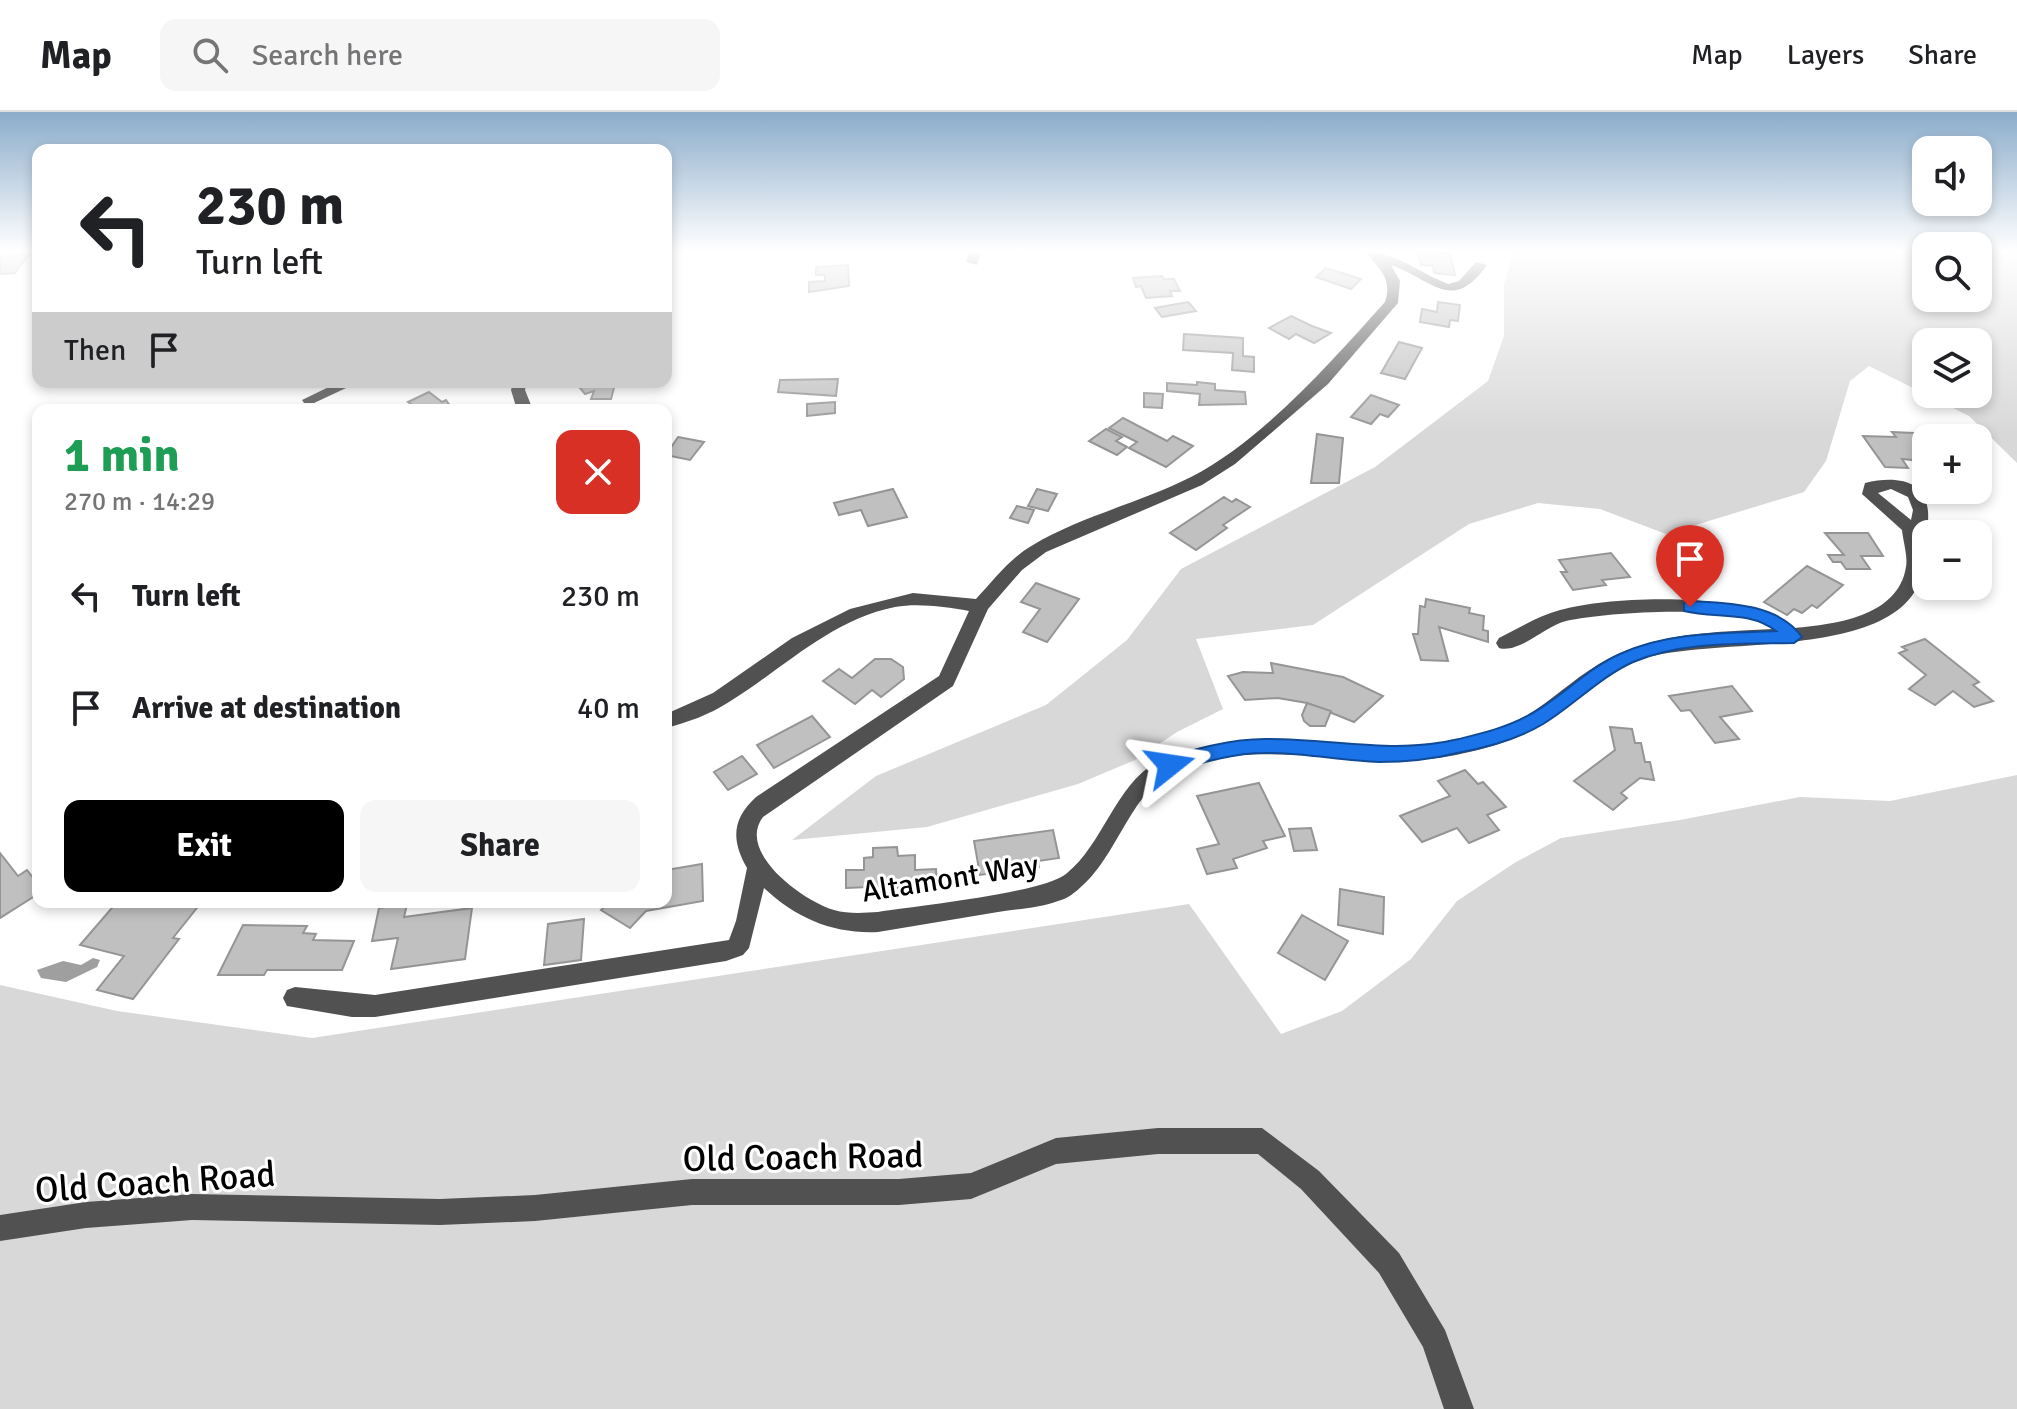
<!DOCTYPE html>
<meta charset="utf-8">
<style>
body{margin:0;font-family:Signika,sans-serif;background:#f6f6f6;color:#202124;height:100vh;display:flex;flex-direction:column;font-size:30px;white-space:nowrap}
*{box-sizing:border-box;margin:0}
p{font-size:26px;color:#757577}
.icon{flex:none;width:44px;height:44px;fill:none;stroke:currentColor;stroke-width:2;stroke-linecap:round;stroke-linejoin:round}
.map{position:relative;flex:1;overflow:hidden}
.drawer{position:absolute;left:32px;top:292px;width:640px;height:504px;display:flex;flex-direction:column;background:#fff;border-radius:16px;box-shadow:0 4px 12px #0003}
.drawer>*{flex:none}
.guide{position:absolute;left:32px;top:32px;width:640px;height:244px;border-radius:16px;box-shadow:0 4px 12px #0003;background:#fff;color:#202124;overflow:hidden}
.tools{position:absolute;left:1912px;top:24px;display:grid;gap:16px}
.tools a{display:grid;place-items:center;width:80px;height:80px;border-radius:16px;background:#fff;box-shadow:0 4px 12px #0003;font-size:40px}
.pin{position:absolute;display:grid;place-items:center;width:68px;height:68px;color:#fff;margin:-82px -34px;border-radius:50% 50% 50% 0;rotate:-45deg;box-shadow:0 0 8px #0007}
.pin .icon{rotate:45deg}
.me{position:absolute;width:88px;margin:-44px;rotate:75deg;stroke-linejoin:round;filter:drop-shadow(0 0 6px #0008)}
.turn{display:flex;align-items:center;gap:28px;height:168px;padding:0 32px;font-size:36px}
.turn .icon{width:104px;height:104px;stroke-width:2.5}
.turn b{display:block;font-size:56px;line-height:68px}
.then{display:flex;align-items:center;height:76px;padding:0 32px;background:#0003;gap:16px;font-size:30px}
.round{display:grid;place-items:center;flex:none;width:84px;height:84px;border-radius:16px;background:#f6f6f6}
.head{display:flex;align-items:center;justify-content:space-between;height:136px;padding:0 32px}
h1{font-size:48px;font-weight:700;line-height:60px;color:#1e9e55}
.button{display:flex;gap:16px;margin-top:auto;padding:16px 32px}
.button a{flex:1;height:92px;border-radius:16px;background:#000;color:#fff;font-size:32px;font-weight:700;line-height:92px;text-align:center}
.button a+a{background:#f6f6f6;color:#202124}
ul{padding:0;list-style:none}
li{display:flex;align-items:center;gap:24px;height:112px;padding:0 32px}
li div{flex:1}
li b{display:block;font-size:30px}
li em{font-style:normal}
header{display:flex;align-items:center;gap:48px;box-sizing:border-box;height:112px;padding:0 40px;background:#fff;border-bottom:2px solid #e0e0e0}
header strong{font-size:38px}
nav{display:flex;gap:44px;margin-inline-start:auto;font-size:28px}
.search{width:560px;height:72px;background:#f6f6f6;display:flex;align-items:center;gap:20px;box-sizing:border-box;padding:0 28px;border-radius:16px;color:#757577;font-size:30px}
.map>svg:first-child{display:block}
.green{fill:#d8d8d8;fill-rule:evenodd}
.water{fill:#9f9f9f}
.building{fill:#c0c0c0;stroke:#959595;stroke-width:2}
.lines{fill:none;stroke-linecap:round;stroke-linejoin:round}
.minor{fill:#515151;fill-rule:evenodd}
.route{fill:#1a73e8;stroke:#114b97;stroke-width:2}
.labels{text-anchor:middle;stroke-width:6;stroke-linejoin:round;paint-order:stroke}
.street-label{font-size:30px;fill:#000;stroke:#fff}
.near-street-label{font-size:36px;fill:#000;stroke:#fff}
</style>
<header>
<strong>Map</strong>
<div class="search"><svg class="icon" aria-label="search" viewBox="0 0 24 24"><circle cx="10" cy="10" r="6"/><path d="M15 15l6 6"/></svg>Search here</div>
<nav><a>Map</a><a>Layers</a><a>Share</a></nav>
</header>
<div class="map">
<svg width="2017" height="1297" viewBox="0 0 2017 1297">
<rect width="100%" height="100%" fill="#fff"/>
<g class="green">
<path d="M1513,140H1926V186H1978V140H2017V351L1969,304L1869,254L1850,269L1826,349L1804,380L1666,422L1600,397L1538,391L1469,412L1313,513L1196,527L1223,597L1177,620L1135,648L1078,672L927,715L792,728L876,664L1046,593L1127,528L1181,457L1375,355L1488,269L1504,224V173ZM1926,230H1978V282H1926Z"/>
<path d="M2017,663V1297H0V873L117,899L312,926L1189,792L1281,922L1342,899L1411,847L1457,789L1516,750L1561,726L1680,708L1800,685L1890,689Z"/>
</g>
<path class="water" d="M93,846L100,848L97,855L66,870L41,866L37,858L63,849L81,853Z"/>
<g class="building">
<path d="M1418,140L1450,141L1455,163L1434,161L1433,154L1421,153Z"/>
<path d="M29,142L15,161L0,162V145Z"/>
<path d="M848,153L849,174L809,180V170L825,169V163H816V155Z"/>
<path d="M1326,156L1361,167L1351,177L1316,165Z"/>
<path d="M1162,164L1164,167H1174L1180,179H1170L1172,184L1146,186L1141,174L1136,175L1133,166Z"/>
<path d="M1188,190L1196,199L1162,205L1155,196Z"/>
<path d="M1438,190L1460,193L1458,209L1450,208L1449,215L1420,210L1422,197L1437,200Z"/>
<path d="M1291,204L1312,214L1331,221L1314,231L1296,222L1289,227L1269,216Z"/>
<path d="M1184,222L1243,226V244L1254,245V260L1232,258L1233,241L1183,238Z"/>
<path d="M1399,230L1422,236L1405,267L1381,261Z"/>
<path d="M838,267L836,284L778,280L780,268Z"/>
<path d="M575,270H614L615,272L611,287H591L594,279L585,282Z"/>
<path d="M1197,270L1215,272V278L1245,280L1246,292L1199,293L1200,282L1167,279V271L1197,273Z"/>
<path d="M429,280L442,290L446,288L453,298H419L408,290Z"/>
<path d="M1144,281L1163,282L1162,296L1144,295Z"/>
<path d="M1371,283L1399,293L1388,305L1380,302L1371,312L1351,305Z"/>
<path d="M835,290V301L807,304V292Z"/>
<path d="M1123,306L1167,329L1173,324L1193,334L1166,355L1129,336L1137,330L1109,316Z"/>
<path d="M1106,317L1122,325L1116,329L1127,335L1117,343L1089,329Z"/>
<path d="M1892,320L1914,321L1926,339H1921L1926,343V361H1922L1912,348L1902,347L1908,356L1885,355L1863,324L1896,325Z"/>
<path d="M1317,322L1343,326L1339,371H1311Z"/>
<path d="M678,325L704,330L690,348L666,343Z"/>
<path d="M893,377L907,405L868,414L861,398L839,403L834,391Z"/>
<path d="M1037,377L1057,382L1048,399L1028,394Z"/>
<path d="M1224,385L1232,390L1236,387L1250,395L1223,413L1227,416L1196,438L1170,421Z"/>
<path d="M1017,394L1034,398L1028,411L1010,406Z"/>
<path d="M1825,421H1868L1883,444H1861L1870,457H1846L1841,450H1833L1828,443H1844Z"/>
<path d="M1611,441L1630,465L1602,468L1606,473L1573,478L1561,460H1567L1559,448Z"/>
<path d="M1807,454L1843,473L1817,496L1812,493L1802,501L1794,497L1787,503L1764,490Z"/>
<path d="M1036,471L1079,487L1047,530L1023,520L1040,497L1021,490Z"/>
<path d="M1426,487L1470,496L1469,501L1484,504L1483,518L1488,519V530L1439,515L1448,549L1421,548L1413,522H1418L1420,494L1425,495Z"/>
<path d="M1925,527L1979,570L1973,573L1993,589L1974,595L1953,579L1935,593L1909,577L1926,563L1899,541L1907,538L1902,535Z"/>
<path d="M875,547H891L903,555L904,567L881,585L872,578L855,592L823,569L839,557L852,566Z"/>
<path d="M1271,551L1343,565L1383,584L1354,610L1307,591L1278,586L1245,588L1228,564L1243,560L1273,561Z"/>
<path d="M1732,574L1752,599L1720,605L1739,627L1715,631L1690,598L1681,599L1669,584Z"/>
<path d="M1307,591L1331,599L1325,614H1310L1304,609L1302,603Z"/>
<path d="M812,604L830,625L774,656L757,633Z"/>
<path d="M1610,615L1632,617L1635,631H1641L1645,650H1650L1654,668L1640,666L1621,681L1627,686L1613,698L1574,669L1615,638Z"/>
<path d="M742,644L757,662L728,678L714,660Z"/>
<path d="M1465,658L1478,672L1483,670L1506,695L1487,703L1499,718L1469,731L1457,716L1422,730L1400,704L1450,684L1438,669Z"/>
<path d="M1259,671L1285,724L1263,729L1267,736L1233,747L1237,756L1207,762L1197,737L1219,732L1197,684Z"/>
<path d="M1311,716L1317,738L1294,739L1289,717Z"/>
<path d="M1053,718L1059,746L1038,749L1039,755L980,763L974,729Z"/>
<path d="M897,735L898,744L915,743V758L936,757L937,773L870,778L869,775L846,776V758H864V746L873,745V736Z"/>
<path d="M0,741L18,764L27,758L38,772V782L0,806Z"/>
<path d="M702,752L703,789L646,799L630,816L601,798L609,790H666V758Z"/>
<path d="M1340,777L1384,785L1383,822L1338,813Z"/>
<path d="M117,790L200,792L173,826L179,827L133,887L97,878L124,844L80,833Z"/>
<path d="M407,792L404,805L472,796L465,847L391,857L398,826L372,829L379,796Z"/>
<path d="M1302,803L1348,829L1325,868L1278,841Z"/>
<path d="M584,807L581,848L544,853L548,812Z"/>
<path d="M243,813L307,814L303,821L316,822L313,828L354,829L342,858H267L264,863H218Z"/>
</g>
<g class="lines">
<g class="minor">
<path d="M969,140H981L977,153L966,150Z"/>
<path d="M1365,140C1397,140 1419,161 1448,172L1459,169L1476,150L1487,153C1452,202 1433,168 1391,153L1400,169L1398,191L1328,272L1235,352L1202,373L1046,440L1022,458L988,497L953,574L763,705C736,740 803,789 834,798C848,802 863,801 878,800C916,794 1042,781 1066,762C1106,730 1117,664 1167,645C1261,610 1360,646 1455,628C1483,623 1510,614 1534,599C1559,582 1581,561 1608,547C1659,520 1718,520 1773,517C1736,491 1611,500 1566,509C1545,514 1519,542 1499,536L1496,531L1499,526C1519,516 1538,504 1560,498C1613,483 1752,479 1795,516C1835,512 1898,505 1906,455C1908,444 1903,429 1902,418L1862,382L1865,371C1898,363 1931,368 1928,409L1919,418C1920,429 1925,443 1923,454C1913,552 1711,523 1643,547C1606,560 1579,589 1547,610C1520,627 1487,637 1456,643C1368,661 1260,623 1178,657C1132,676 1119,741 1083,773C1076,780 1067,787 1058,789C1039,796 1017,797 998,800C958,807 918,813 878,820C834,822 797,807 764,776L749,836L743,843L726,849L375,905H352L287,894L283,886L287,878L295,875L375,883L729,828L736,809L747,756C731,728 732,707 756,685L939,564L969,499C945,495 919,491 895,495C830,508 783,557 729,590C709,603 688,610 666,616V602L713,581L792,526L850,497L913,481L976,487C994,468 1010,446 1033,433C1079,405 1142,390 1191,365C1263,328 1331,250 1385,190C1393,167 1379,156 1365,140ZM1891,377L1908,385L1913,398L1911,408L1878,381Z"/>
<path d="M339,270H359L314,291H304L302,288Z"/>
<path d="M513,270H527L525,278L533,298H517L511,278Z"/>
<path d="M1158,1016H1262L1319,1059L1399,1141L1445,1218L1474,1297H1444L1423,1235L1379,1161L1301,1077L1258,1042H1158L1056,1052L971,1087L899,1093H692L535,1109L440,1113L192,1108L86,1116L0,1129V1103L86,1090L192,1082L440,1087L535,1083L692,1067H899L971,1061L1056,1026Z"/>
</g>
</g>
<linearGradient id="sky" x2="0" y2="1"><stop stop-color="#8baccb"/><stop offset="0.43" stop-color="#fff"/><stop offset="1" stop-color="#fff" stop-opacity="0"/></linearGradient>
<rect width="2017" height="322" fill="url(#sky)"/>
<path class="route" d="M1690,489C1727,491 1778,491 1802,525L1794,531C1741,532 1683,529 1633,550C1600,565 1574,593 1543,612C1518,627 1485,636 1457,641C1433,647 1404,650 1379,650C1341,649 1303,640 1264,641C1232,641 1201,651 1170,660L1161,653L1163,647C1196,637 1230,627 1265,627C1331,626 1393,643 1459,627C1483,621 1508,615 1529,603C1561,586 1586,557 1620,542C1668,520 1724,521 1776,519C1749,498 1715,507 1684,499V491Z"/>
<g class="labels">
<g class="street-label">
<text transform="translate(950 766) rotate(-9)" y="10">Altamont Way</text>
</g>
<g class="near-street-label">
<text transform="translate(803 1044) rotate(-1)" y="13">Old Coach Road</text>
<text transform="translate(155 1069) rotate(-4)" y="13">Old Coach Road</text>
</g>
</g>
</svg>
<div class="tools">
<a><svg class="icon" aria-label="sound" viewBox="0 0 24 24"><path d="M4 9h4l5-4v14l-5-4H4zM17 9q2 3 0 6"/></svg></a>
<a><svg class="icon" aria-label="search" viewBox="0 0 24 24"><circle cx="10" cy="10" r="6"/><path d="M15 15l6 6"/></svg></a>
<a><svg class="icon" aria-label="layers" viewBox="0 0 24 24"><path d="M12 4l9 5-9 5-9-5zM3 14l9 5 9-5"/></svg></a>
<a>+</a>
<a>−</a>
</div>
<div class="pin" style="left:1690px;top:495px;background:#d93025"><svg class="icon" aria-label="arrive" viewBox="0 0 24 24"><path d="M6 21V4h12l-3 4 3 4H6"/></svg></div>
<svg class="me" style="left:1170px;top:653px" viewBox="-20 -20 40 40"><path d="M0-17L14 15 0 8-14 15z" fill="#1a73e8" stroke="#fff" stroke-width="4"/></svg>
<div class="guide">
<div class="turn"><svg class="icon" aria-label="left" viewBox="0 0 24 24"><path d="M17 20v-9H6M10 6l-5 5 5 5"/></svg><div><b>230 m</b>Turn left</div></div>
<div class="then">Then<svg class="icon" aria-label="arrive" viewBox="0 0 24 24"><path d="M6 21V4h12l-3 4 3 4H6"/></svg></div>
</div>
<section class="drawer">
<div class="head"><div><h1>1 min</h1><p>270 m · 14:29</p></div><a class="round" style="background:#d93025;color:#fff"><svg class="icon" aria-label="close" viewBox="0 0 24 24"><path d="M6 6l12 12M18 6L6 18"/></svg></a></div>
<ul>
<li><svg class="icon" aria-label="left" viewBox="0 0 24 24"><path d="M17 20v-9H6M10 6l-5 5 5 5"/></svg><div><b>Turn left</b></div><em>230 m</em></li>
<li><svg class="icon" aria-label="arrive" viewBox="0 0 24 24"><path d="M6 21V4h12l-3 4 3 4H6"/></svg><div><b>Arrive at destination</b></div><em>40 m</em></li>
</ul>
<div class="button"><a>Exit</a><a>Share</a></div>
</section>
</div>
